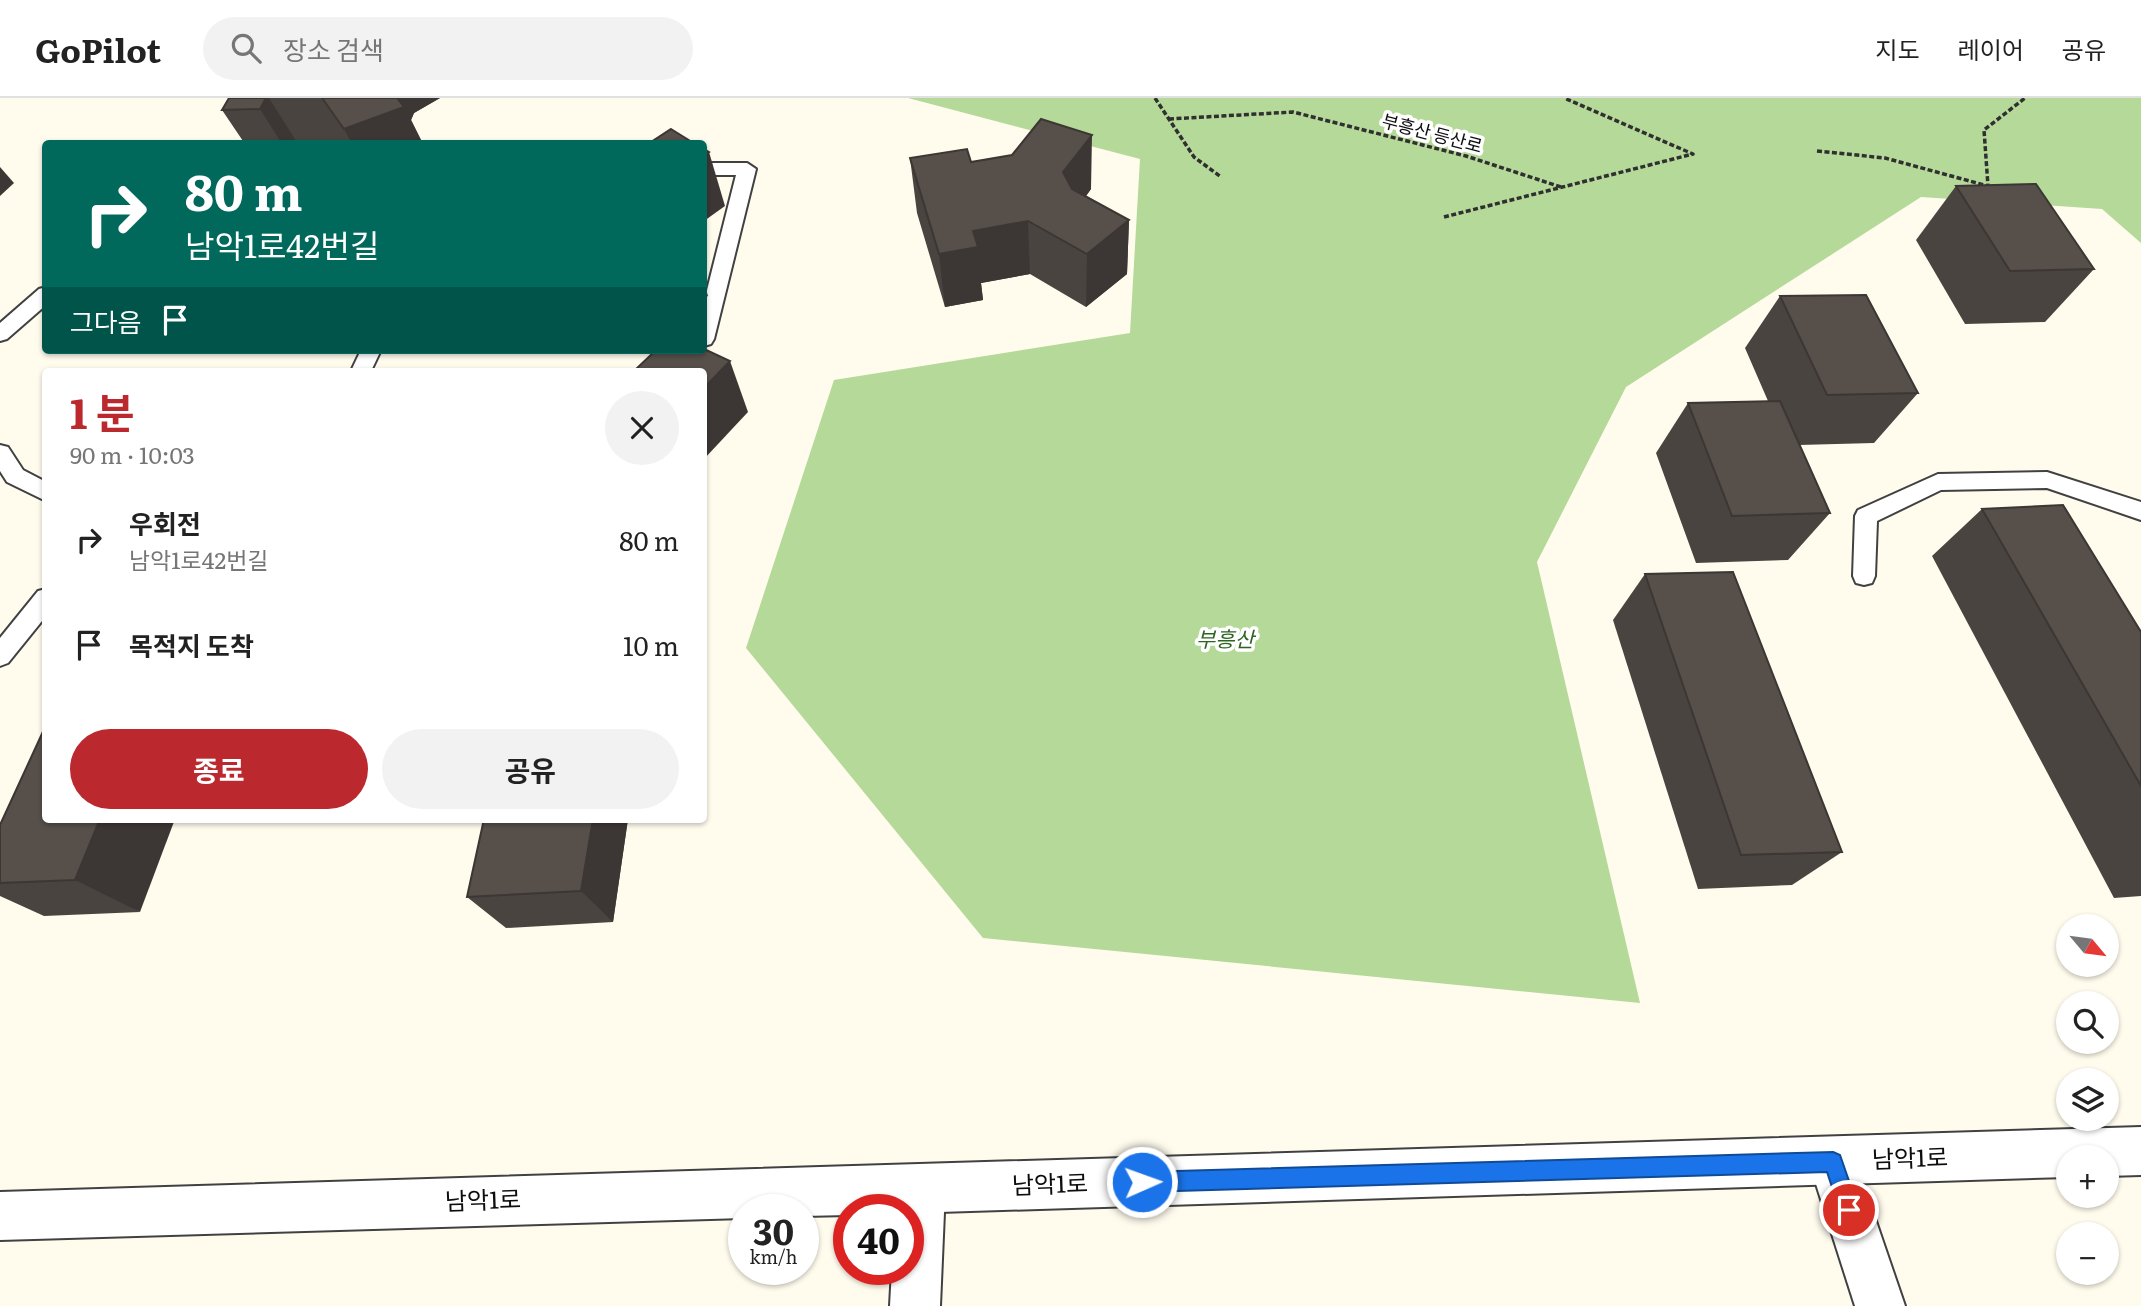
<!DOCTYPE html>
<html lang="ko">
<meta charset="utf-8">
<style>
body{margin:0;font-family:Literata,"Noto Sans KR",serif;background:#f2f2f2;color:#222;height:100vh;display:flex;flex-direction:column;font-size:26px;white-space:nowrap}
*{box-sizing:border-box;margin:0}
p{font-size:23px;color:#767676}
.icon{flex:none;width:38px;height:38px;fill:none;stroke:currentColor;stroke-width:2;stroke-linecap:round;stroke-linejoin:round}
.map{position:relative;flex:1;overflow:hidden}
.panel{position:absolute;left:42px;top:270px;width:665px;height:455px;display:flex;flex-direction:column;background:#fff;border-radius:7px;box-shadow:0 2px 5px #0004}
.panel>*{flex:none}
.top-card{position:absolute;left:42px;top:42px;width:665px;height:214px;border-radius:7px;box-shadow:0 2px 5px #0004;background:#00695c;color:#fff;overflow:hidden}
.needle{width:46px;rotate:119deg}
.tools{position:absolute;left:2056px;top:816px;display:grid;gap:14px}
.tools a{display:grid;place-items:center;width:63px;height:63px;border-radius:50%;background:#fff;box-shadow:0 2px 5px #0004;font-size:35px}
.speed{position:absolute;left:728px;top:1096px;display:flex;gap:14px;font-size:35px;font-weight:700;text-align:center}
.speed>*{display:grid;place-content:center;width:91px;height:91px;border-radius:50%;background:#fff;box-shadow:0 2px 5px #0004;line-height:1}
.speed small{font-size:18px;font-weight:400}
.speed .limit{border:10px solid #d22;background:#fff;color:#111}
.pin{position:absolute;display:grid;place-items:center;width:60px;height:60px;color:#fff;margin:-30px;border:4px solid #fff;border-radius:50%;box-shadow:0 2px 7px #0007}
.me{position:absolute;width:77px;margin:-38px;rotate:88deg;stroke-linejoin:round;filter:drop-shadow(0 0 5px #0008)}
.turn{display:flex;align-items:center;gap:24px;height:147px;padding:0 28px;font-size:32px}
.turn .icon{width:91px;height:91px;stroke-width:2.5}
.turn b{display:block;font-size:49px;line-height:60px}
.then{display:flex;align-items:center;height:66px;padding:0 28px;background:#0003;gap:14px;font-size:26px}
.round{display:grid;place-items:center;flex:none;width:74px;height:74px;border-radius:37px;background:#f2f2f2}
.headline{display:flex;align-items:center;justify-content:space-between;height:119px;padding:0 28px}
h1{font-size:42px;font-weight:700;line-height:52px;color:#bb282e}
.action{display:flex;gap:14px;margin-top:auto;padding:14px 28px}
.action a{flex:1;height:80px;border-radius:42px;background:#bb282e;color:#fff;font-size:28px;font-weight:700;line-height:80px;text-align:center}
.action a+a{background:#f2f2f2;color:#222}
ul{padding:0;list-style:none}
li{display:flex;align-items:center;gap:21px;height:105px;padding:0 28px}
li div{flex:1}
li b{display:block;font-size:26px}
li em{font-style:normal}
header{display:flex;align-items:center;gap:42px;box-sizing:border-box;height:98px;padding:0 35px;background:#fff;border-bottom:2px solid #e0e0e0}
header strong{font-size:33px}
nav{display:flex;gap:38px;margin-inline-start:auto;font-size:24px}
.search{width:490px;height:63px;background:#f2f2f2;display:flex;align-items:center;gap:18px;box-sizing:border-box;padding:0 24px;border-radius:38px;color:#767676;font-size:26px}
.map>svg:first-child{display:block}
.forest{fill:#b5d998}
.lines{fill:none;stroke-linecap:round;stroke-linejoin:round}
.service-casing{stroke:#414141;stroke-width:4}
.minor-casing{stroke:#414141;stroke-width:4}
.tertiary-casing{stroke:#414141;stroke-width:4}
.path{stroke:#303030;stroke-width:3.5;stroke-dasharray:5 2.5;stroke-linecap:butt}
.service{fill:#fff;fill-rule:evenodd}
.minor{fill:#fff;fill-rule:evenodd}
.tertiary{fill:#fff;fill-rule:evenodd}
.wall{fill:#4a4440}
.shaded-wall{fill:#3c3734}
.building{fill:#564f4a;stroke:#3c3734;stroke-width:2}
.route{fill:#1a73e8;stroke:#114b97;stroke-width:2}
.labels{text-anchor:middle;stroke-width:7;stroke-linejoin:round;paint-order:stroke}
.far-street-label{font-size:18px;fill:#0e0e0e;stroke:#fff}
.park-label{font-size:21px;font-style:italic;fill:#2d641f;stroke:#fff}
.near-street-label{font-size:24px;fill:#0e0e0e;stroke:#fff}
</style>
<header>
<strong>GoPilot</strong>
<div class="search"><svg class="icon" aria-label="search" viewBox="0 0 24 24"><circle cx="10" cy="10" r="6"/><path d="M15 15l6 6"/></svg>장소 검색</div>
<nav><a>지도</a><a>레이어</a><a>공유</a></nav>
</header>
<div class="map">
<svg width="2141" height="1208" viewBox="0 0 2141 1208">
<rect width="100%" height="100%" fill="#fffcee"/>
<path class="forest" d="M908,0H2141V145L2102,111L1921,99L1626,289L1537,464L1640,905L983,840L746,550L834,282L1130,235L1140,61Z"/>
<g class="lines">
<g class="service-casing">
<g id="service">
<path d="M704,65H747L756,71L714,241L711,246L704,248V204L736,77H704Z"/>
<path d="M46,189V207L7,241L0,243V225L39,191Z"/>
<path d="M361,252H381L371,273H351Z"/>
<path d="M0,347L8,349L23,372L46,384V403L7,384L0,373Z"/>
<path d="M2047,374L2141,404V422L2047,390L1941,392L1877,423L1875,478L1872,485L1864,487L1856,485L1853,478L1855,418L1858,412L1938,376Z"/>
<path d="M46,491V518L8,565L0,568V540L38,493Z"/>
</g>
</g>
<g class="minor-casing">
<g id="minor">
<path d="M1833,1040L1850,1047L1905,1208H1855L1809,1064L1816,1047Z"/>
<path d="M921,1067L938,1074L945,1091L940,1208H890L892,1171H908V1111H896L897,1091L904,1074Z"/>
</g>
</g>
<g class="tertiary-casing">
<path id="tertiary" d="M2141,1029V1077L2107,1078V1059H2068V1079L908,1115V1111H849V1117L803,1118V1111H744V1120L0,1142V1094Z"/>
</g>
<g class="path">
<path d="M1155,0L1194,59L1221,79"/>
<path d="M1169,21L1293,14L1466,58L1561,89"/>
<path d="M1817,53L1885,60L1988,88L1984,32L2025,0"/>
<path d="M1444,119L1693,56L1564,0"/>
</g>
<use href="#service" class="service"/>
<use href="#minor" class="minor"/>
<use href="#tertiary" class="tertiary"/>
</g>
<g class="wall">
<path d="M229,0H440L414,15L411,22L423,46H245L222,12Z"/>
<path d="M910,60L971,64L1091,91L1086,98L1129,122L1127,176L1086,209L1030,176L981,185L983,202L945,209L917,115Z"/>
<path d="M1956,88L2094,171L2045,224L1965,226L1916,142Z"/>
<path d="M1780,198L1918,295L1874,345L1799,347L1830,415L1788,462L1696,465L1656,355L1688,305L1768,303L1745,250Z"/>
<path d="M1982,411L2141,534V798L2114,800L1932,458Z"/>
<path d="M1645,476L1842,754L1792,787L1698,791L1613,522Z"/>
<path d="M484,721H628L613,824L506,830L467,799Z"/>
<path d="M0,727L140,814L44,818L0,798Z"/>
</g>
<g class="shaded-wall">
<path d="M266,0H269L298,46H282L260,11Z"/>
<path d="M392,0H440L414,15L411,22L423,46H352L344,31Z"/>
<path d="M1092,37L1091,91L1064,128L1063,74Z"/>
<path d="M709,54L725,108L704,123V58Z"/>
<path d="M0,69L14,85L0,98Z"/>
<path d="M1129,122L1127,176L1086,209L1087,156Z"/>
<path d="M1028,123L1030,176L981,185L983,202L945,209L939,156L973,133Z"/>
<path d="M704,185L708,198L704,200Z"/>
<path d="M730,263L748,314L704,361V290Z"/>
<path d="M100,721H175L140,814L75,782Z"/>
<path d="M593,721H628L613,824L581,793Z"/>
</g>
<g class="building">
<path d="M229,0H266L260,11L222,12Z"/>
<path d="M322,0H397L404,9L344,31Z"/>
<path d="M1041,21L1092,37L1063,74L1072,91L1129,122L1087,156L1028,123L973,133L978,149L939,156L910,60L967,51L971,64L1012,57Z"/>
<path d="M671,31L695,46H648Z"/>
<path d="M704,51L709,54L704,58Z"/>
<path d="M2036,86L2094,171L2010,173L1956,88Z"/>
<path d="M1866,197L1918,295L1827,297L1780,198Z"/>
<path d="M704,251L730,263L704,290V273H634L656,252H704Z"/>
<path d="M1780,303L1830,415L1732,418L1688,305Z"/>
<path d="M2063,407L2141,534V688L1982,411Z"/>
<path d="M1733,474L1842,754L1741,757L1645,476Z"/>
<path d="M46,627V721H100L75,782L0,785V727Z"/>
<path d="M484,721H593L581,793L467,799Z"/>
</g>
<path class="route" d="M1833,1054L1840,1057L1859,1112L1856,1119L1849,1122L1842,1119L1827,1074L1142,1094L1135,1091L1132,1084L1135,1077L1142,1074Z"/>
<g class="labels">
<g class="far-street-label">
<text transform="translate(1432 36) rotate(15)" y="6">부흥산 등산로</text>
</g>
<g class="park-label">
<text x="1225" y="549">부흥산</text>
</g>
<g class="near-street-label">
<text transform="translate(1910 1061) rotate(-2)" y="8">남악1로</text>
<text transform="translate(1050 1087) rotate(-2)" y="8">남악1로</text>
<text transform="translate(483 1103) rotate(-2)" y="8">남악1로</text>
</g>
</g>
</svg>
<div class="tools">
<a><svg class="needle" viewBox="-14 -14 28 28"><path d="M0-13l5 13h-10z" fill="#e53935"/><path d="M0 13l5-13h-10z" fill="#767676"/></svg></a>
<a><svg class="icon" aria-label="search" viewBox="0 0 24 24"><circle cx="10" cy="10" r="6"/><path d="M15 15l6 6"/></svg></a>
<a><svg class="icon" aria-label="layers" viewBox="0 0 24 24"><path d="M12 4l9 5-9 5-9-5zM3 14l9 5 9-5"/></svg></a>
<a>+</a>
<a>−</a>
</div>
<div class="speed"><div>30<small>km/h</small></div><div class="limit">40</div></div>
<div class="pin" style="left:1849px;top:1112px;background:#d93025"><svg class="icon" aria-label="arrive" viewBox="0 0 24 24"><path d="M6 21V4h12l-3 4 3 4H6"/></svg></div>
<svg class="me" style="left:1142px;top:1084px" viewBox="-20 -20 40 40"><circle r="17" fill="#1a73e8" stroke="#fff" stroke-width="3"/><path d="M0-11L8 9 0 5-8 9z" fill="#fff"/></svg>
<div class="top-card">
<div class="turn"><svg class="icon" aria-label="right" viewBox="0 0 24 24"><path d="M7 20v-9h11M14 6l5 5-5 5"/></svg><div><b>80 m</b>남악1로42번길</div></div>
<div class="then">그다음<svg class="icon" aria-label="arrive" viewBox="0 0 24 24"><path d="M6 21V4h12l-3 4 3 4H6"/></svg></div>
</div>
<section class="panel">
<div class="headline"><div><h1>1 분</h1><p>90 m · 10:03</p></div><a class="round"><svg class="icon" aria-label="close" viewBox="0 0 24 24"><path d="M6 6l12 12M18 6L6 18"/></svg></a></div>
<ul>
<li><svg class="icon" aria-label="right" viewBox="0 0 24 24"><path d="M7 20v-9h11M14 6l5 5-5 5"/></svg><div><b>우회전</b><p>남악1로42번길</p></div><em>80 m</em></li>
<li><svg class="icon" aria-label="arrive" viewBox="0 0 24 24"><path d="M6 21V4h12l-3 4 3 4H6"/></svg><div><b>목적지 도착</b></div><em>10 m</em></li>
</ul>
<div class="action"><a>종료</a><a>공유</a></div>
</section>
</div>
